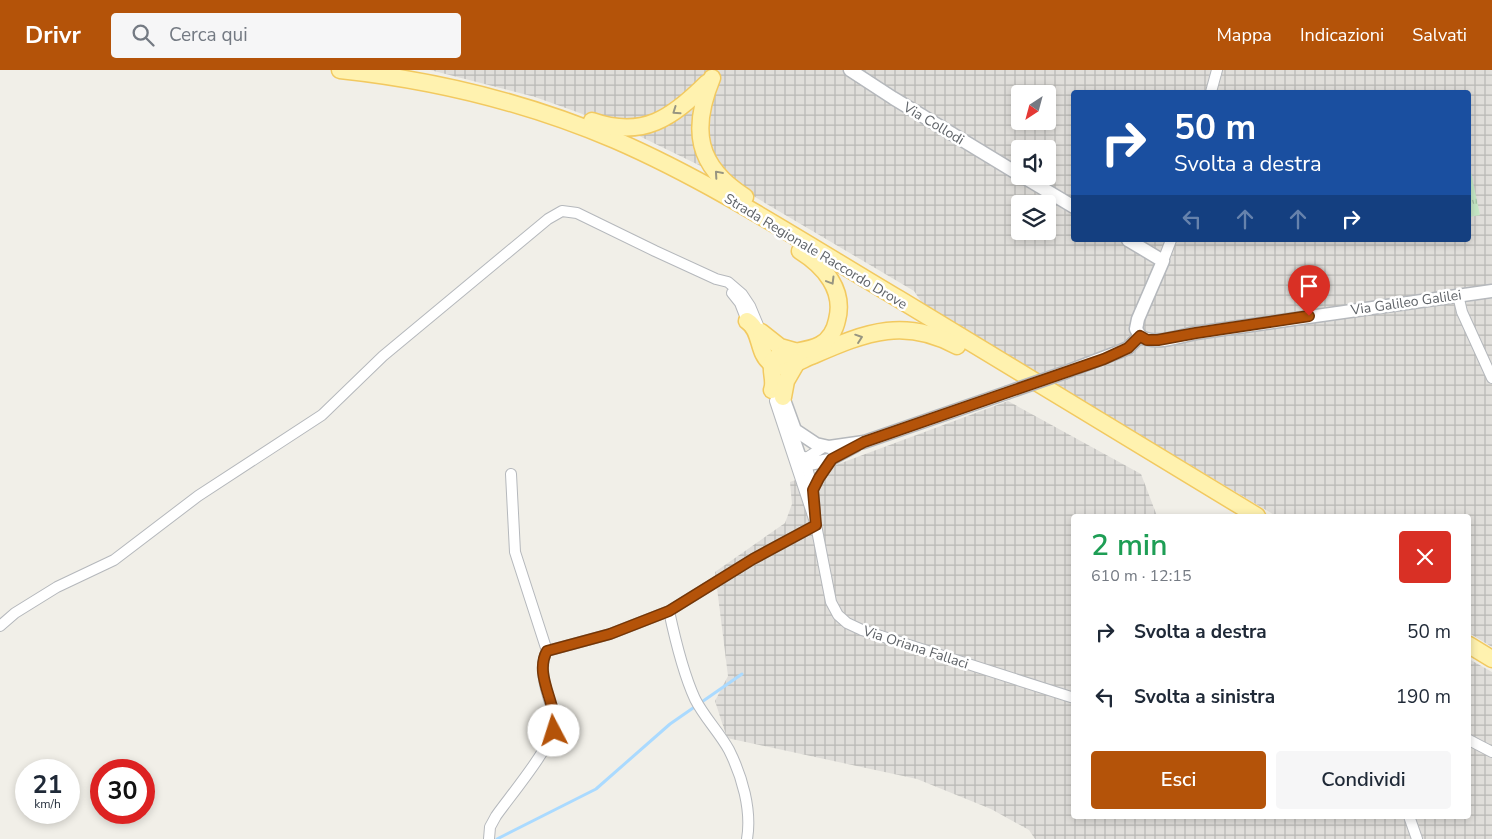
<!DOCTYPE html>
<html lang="it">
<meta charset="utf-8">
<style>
body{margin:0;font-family:"Nunito Sans",sans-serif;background:#f6f6f7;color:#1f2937;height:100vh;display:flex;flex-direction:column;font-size:19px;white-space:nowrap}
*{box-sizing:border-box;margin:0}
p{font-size:16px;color:#747a83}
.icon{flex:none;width:28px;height:28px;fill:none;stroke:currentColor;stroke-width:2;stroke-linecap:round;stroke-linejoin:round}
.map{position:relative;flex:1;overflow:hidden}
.panel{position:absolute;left:1071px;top:444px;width:400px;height:305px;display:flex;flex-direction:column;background:#fff;border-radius:5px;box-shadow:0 2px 8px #0003}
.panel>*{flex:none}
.banner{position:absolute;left:1071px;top:20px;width:400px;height:152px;border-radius:5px;box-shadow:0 2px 8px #0003;background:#1a4fa0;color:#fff;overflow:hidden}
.needle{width:32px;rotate:216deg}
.buttons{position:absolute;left:1011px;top:15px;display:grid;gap:10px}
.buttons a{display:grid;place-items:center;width:45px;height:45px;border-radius:5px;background:#fff;box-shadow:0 2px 8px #0003;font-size:25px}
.speed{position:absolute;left:15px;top:689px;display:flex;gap:10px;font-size:25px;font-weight:700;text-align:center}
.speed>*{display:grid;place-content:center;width:65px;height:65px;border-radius:50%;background:#fff;box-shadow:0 2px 8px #0003;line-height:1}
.speed small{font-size:12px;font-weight:400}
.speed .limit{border:8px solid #d22;background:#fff;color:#111}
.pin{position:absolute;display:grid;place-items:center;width:42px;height:42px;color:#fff;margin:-51px -21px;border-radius:50% 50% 50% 0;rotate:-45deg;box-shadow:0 0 5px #0007}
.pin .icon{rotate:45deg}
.me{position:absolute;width:55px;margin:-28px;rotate:355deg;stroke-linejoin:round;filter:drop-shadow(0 0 4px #0008)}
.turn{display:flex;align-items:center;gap:18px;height:105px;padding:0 20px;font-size:22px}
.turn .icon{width:65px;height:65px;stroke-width:2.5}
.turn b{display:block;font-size:35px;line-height:42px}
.lanes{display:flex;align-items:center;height:48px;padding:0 20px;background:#0003;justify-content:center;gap:25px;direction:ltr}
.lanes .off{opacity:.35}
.round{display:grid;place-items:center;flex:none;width:52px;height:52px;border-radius:5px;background:#f6f6f7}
.summary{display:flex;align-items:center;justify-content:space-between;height:85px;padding:0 20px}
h1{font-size:30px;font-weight:600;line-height:38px;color:#1e9e55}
.primary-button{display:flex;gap:10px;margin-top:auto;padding:10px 20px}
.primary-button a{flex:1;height:58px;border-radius:5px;background:#b45309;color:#fff;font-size:20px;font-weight:600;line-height:58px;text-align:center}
.primary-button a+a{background:#f6f6f7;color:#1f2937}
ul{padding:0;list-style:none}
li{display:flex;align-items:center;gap:15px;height:65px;padding:0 20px}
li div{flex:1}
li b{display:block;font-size:19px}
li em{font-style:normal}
header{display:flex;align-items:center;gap:30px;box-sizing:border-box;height:70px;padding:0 25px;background:#b45309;color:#fff}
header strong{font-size:24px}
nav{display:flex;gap:28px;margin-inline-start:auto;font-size:18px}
.search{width:350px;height:45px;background:#f6f6f7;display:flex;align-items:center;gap:12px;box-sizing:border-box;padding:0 18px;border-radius:5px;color:#747a83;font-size:19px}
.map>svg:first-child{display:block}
.industrial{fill:url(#industrial-grid);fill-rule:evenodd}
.grass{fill:url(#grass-tufts)}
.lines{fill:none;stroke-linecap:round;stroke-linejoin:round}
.stream{stroke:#aadaff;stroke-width:3}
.minor-casing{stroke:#b5b8bc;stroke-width:12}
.tertiary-casing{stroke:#b5b8bc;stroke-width:15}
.primary-casing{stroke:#f2c960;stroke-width:19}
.minor{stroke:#fff;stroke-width:10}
.tertiary{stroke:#fff;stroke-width:12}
.primary{stroke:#fff2af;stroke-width:16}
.tertiary-bridge-casing{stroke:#b5b8bc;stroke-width:15;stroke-linecap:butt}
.tertiary-bridge{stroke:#fff;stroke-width:12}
.oneway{stroke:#979581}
.route-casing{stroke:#753606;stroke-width:12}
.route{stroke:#b45309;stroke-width:9}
.labels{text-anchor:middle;stroke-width:5;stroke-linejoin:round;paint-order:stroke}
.street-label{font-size:14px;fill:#5f6368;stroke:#fff}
</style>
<header>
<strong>Drivr</strong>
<div class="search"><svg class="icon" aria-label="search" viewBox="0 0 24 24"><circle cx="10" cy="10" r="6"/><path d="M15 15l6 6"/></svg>Cerca qui</div>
<nav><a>Mappa</a><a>Indicazioni</a><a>Salvati</a></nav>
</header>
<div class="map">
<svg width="1492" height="769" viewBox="0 0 1492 769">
<defs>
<pattern id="industrial-grid" width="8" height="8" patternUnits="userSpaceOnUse" patternTransform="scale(1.25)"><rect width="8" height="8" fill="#e0deda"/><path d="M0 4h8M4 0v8" fill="none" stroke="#b9b8b5"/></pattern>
<pattern id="grass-tufts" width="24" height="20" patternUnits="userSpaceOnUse" patternTransform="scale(1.25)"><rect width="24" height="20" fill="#c5e8c5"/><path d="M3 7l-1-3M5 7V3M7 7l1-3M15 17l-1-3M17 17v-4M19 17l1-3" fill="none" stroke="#a3c0a4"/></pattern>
</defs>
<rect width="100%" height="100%" fill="#f1efe8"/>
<g class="industrial">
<path d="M430,0H1492V577L1469,563V446H1276L925,237L914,221L711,101L633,63L588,46L535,27ZM1074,22H1469V170H1074ZM1020,24H1048V51H1020ZM1020,79H1048V106H1020ZM1020,134H1048V161H1020Z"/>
<path d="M1008,331L1141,404L1157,446H1074V746H1469V589L1492,602V769H1035L1029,760L991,739L917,709L727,668L715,631L728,606L715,502L785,453L792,434L790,412Z"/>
</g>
<path class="grass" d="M1469,93L1480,145L1469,147Z"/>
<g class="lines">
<path class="stream" d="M497,769L596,719L670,654L742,604"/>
<g class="minor-casing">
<g id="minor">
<path d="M1211,22L1217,0"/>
<path d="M1163,191L1171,170"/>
<path d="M732,223L740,233L749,256"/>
<path d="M1458,225L1462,242L1492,308"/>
<path d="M775,331L816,455L831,532L838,545L847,553L862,560L1074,628"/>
<path d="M804,387L813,419L815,441"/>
<path d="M804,395L808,387L825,376"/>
<path d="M511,404L515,482L547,581"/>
<path d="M813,419L823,401L832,389"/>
<path d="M0,556L15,543L57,517L114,490L198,426L322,345L383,286L548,149L562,141L577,143L655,181L716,209L728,212L742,224L750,236L760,260"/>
<path d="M1469,670L1492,682"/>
<path d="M1409,746L1417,769"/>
<path d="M489,769L490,757L496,746C510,726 555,673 555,652C556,643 550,635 548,626C544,613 540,593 547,581L610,564L669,541"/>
<path d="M747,769C752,740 742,706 729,680C719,662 704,647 695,629C683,603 675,569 669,541L753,489L816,455"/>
</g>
</g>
<g class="tertiary-casing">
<g id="tertiary">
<path d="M850,0L893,28L1020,105"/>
<path d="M1022,106L1074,137"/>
<path d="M1128,170L1163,191L1138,249L1136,259L1140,266"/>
<path d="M1140,266C1156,276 1179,266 1196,263L1492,221"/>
<path d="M1066,302L1121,281L1128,278L1140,266"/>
<path d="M783,327L795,360L816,374L829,377L864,372L1006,323"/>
<path d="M789,356L799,385L809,394L829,390L855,376"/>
</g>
</g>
<g class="primary-casing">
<g id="primary">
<path d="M340,0C434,10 528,33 615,70C714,113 806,174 899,229C1018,301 1138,374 1257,446"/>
<path d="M712,8C691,59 696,96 745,127"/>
<path d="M592,51C643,69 672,48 707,13"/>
<path d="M747,251C762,260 757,284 771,293C775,296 781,297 786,296C795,295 805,288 814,285C837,275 862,264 887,261C912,258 935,264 957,276"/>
<path d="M761,262L780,277L794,281"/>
<path d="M772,320C776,310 769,301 773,290C786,280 805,283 820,275C829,270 835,260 837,250C845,220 824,196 800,181"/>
<path d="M783,327L786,311L797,292"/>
<path d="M1469,575L1492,589"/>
</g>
</g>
<use href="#minor" class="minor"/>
<use href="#tertiary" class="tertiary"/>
<use href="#primary" class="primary"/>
<g class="tertiary-bridge-casing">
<path id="tertiary-bridge" d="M1006,323L1066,302"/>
</g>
<use href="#tertiary-bridge" class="tertiary-bridge"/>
</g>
<defs><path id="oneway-chevron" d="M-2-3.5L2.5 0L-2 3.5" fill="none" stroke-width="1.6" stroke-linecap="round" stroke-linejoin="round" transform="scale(1.25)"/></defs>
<g class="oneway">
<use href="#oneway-chevron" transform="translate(676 41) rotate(145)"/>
<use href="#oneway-chevron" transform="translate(718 104) rotate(-131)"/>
<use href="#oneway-chevron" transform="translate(831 211) rotate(59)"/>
<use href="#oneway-chevron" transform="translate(859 268) rotate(-19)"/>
</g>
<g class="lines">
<g class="route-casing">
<path id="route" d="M554,661C559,635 533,606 547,581L610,564L669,541L753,489L816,455L813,420L819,408L832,389L864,372L1104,289L1128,278L1140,266L1147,270H1158L1196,263L1309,246"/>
</g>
<use href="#route" class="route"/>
</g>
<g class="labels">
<g class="street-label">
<text transform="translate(934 53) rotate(31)" y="5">Via Collodi</text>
<text transform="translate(816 181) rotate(31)" y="5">Strada Regionale Raccordo Drove</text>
<text transform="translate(1406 232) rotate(-8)" y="5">Via Galileo Galilei</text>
<text transform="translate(916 577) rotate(18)" y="5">Via Oriana Fallaci</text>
</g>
</g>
</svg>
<div class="buttons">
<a><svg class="needle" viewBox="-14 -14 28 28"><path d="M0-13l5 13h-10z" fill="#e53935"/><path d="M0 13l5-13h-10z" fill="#747a83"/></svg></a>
<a><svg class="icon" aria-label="sound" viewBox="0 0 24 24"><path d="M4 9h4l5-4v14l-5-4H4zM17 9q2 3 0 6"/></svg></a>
<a><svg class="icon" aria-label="layers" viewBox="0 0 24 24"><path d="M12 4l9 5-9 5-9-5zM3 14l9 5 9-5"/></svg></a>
</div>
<div class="speed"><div>21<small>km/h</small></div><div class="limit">30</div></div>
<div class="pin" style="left:1309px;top:246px;background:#d93025"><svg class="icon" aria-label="arrive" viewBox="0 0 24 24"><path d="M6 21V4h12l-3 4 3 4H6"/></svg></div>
<svg class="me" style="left:554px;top:661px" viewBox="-20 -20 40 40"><circle r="19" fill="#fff"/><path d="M0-13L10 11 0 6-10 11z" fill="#b45309"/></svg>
<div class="banner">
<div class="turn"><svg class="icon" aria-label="right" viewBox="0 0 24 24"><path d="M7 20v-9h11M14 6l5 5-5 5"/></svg><div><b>50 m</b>Svolta a destra</div></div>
<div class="lanes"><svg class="icon off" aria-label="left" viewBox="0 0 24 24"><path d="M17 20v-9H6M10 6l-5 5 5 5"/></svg><svg class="icon off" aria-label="ahead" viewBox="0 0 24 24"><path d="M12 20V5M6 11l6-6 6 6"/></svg><svg class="icon off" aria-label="ahead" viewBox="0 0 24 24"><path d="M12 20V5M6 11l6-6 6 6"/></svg><svg class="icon" aria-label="right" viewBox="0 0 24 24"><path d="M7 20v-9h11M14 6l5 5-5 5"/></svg></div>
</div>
<section class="panel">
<div class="summary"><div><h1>2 min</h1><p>610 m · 12:15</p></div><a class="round" style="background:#d93025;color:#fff"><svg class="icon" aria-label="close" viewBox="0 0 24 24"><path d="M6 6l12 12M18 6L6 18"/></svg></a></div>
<ul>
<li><svg class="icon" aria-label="right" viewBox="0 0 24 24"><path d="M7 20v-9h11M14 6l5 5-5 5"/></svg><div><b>Svolta a destra</b></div><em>50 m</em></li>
<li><svg class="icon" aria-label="left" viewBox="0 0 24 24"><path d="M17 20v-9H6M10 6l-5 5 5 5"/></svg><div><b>Svolta a sinistra</b></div><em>190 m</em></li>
</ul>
<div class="primary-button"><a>Esci</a><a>Condividi</a></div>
</section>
</div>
